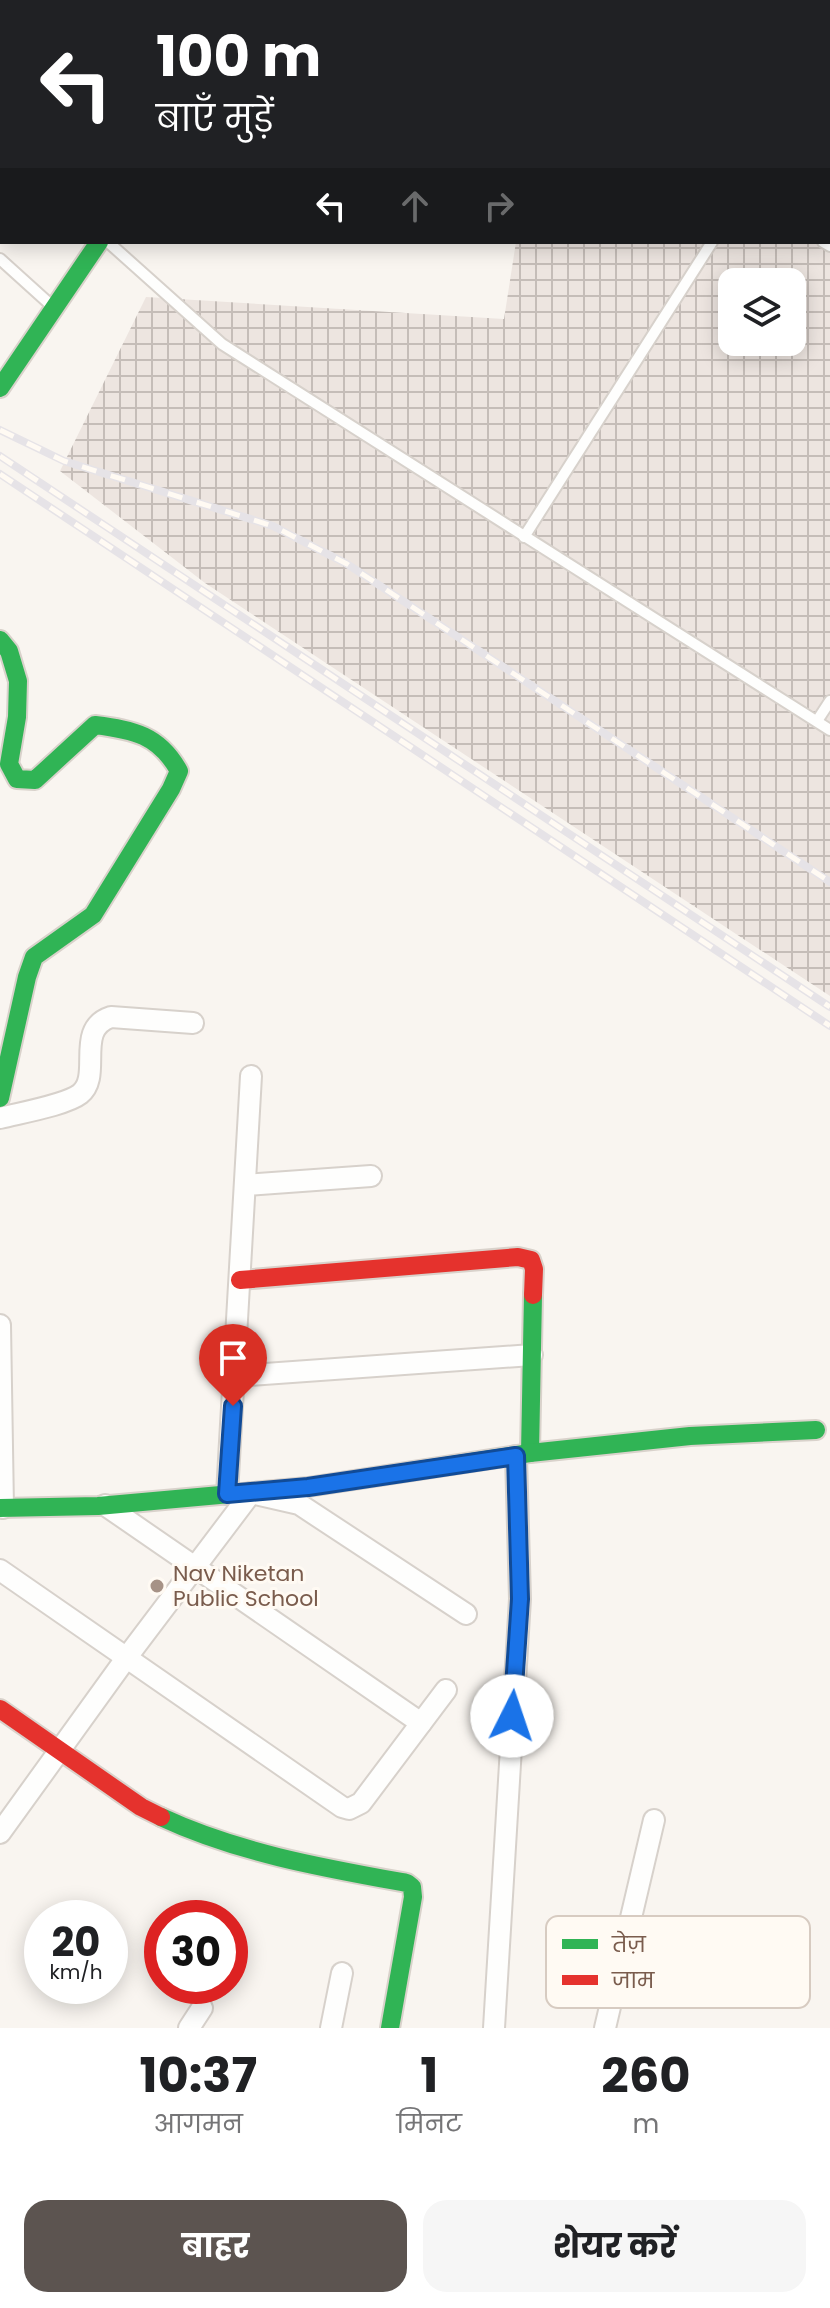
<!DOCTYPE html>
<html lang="hi">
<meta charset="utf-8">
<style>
body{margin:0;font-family:Poppins,"Noto Sans Devanagari",sans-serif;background:#f6f6f6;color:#202124;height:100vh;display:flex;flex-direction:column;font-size:30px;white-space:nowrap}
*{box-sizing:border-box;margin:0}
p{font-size:26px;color:#757577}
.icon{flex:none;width:44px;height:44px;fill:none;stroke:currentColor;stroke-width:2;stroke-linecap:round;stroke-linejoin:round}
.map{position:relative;height:2028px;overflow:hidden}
.panel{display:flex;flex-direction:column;background:#fff;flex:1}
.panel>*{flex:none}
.guide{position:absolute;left:0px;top:0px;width:830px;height:244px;box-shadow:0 4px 20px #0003;background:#202124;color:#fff;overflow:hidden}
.buttons{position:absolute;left:718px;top:268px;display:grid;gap:16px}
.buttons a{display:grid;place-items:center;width:88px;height:88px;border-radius:16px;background:#fff;box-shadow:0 4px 20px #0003;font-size:40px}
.speed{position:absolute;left:24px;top:1900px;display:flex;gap:16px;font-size:40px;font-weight:700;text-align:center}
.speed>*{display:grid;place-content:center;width:104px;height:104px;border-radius:50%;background:#fff;box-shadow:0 4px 20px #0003;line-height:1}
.speed small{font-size:20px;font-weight:400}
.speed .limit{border:12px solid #d22;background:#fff;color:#111}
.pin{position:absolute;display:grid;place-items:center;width:68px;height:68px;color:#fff;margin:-82px -34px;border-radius:50% 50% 50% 0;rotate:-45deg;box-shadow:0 0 8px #0007}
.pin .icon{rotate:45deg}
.me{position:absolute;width:88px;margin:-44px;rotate:4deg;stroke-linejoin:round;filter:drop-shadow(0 0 6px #0008)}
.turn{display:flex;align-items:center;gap:28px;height:168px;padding:0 24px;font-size:36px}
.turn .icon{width:104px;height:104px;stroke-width:2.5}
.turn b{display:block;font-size:56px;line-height:68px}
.lanes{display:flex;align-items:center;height:76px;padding:0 24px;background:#0003;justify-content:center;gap:40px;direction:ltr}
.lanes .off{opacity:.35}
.eta{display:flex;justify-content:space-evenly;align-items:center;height:136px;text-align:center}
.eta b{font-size:48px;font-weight:700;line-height:56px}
.action{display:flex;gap:16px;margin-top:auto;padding:16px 24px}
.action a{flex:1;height:92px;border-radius:24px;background:#5c5450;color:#fff;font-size:32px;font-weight:700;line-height:92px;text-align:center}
.action a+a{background:#f6f6f6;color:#202124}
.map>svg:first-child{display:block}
.industrial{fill:url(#industrial-grid);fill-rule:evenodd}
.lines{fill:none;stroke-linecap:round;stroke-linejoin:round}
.lane-casing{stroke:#d7d1cb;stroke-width:14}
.street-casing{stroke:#d7d1cb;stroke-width:24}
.fast-casing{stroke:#d9d2cb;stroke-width:22}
.jam-casing{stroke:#d9d2cb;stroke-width:22}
.lane{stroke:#fefefd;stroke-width:10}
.street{stroke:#fefefd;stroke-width:20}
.fast{stroke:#30b455;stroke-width:18}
.jam{stroke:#e5322d;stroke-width:18}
.rail-casing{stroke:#e6e3e7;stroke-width:8}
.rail{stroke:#fffaf3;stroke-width:5;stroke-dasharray:15;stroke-linecap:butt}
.route-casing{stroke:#114b97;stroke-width:20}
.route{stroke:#1a73e8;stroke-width:14}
.poi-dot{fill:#a69286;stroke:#fffaf3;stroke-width:3}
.labels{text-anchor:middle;stroke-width:6;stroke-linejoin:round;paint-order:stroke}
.poi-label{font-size:22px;fill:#7a5c4d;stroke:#fffaf3;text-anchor:start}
.key{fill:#fffaf3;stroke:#d7cbc1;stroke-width:2}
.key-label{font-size:22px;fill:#7a5c4d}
</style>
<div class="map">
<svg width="830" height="2028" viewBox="0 0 830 2028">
<defs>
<pattern id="industrial-grid" width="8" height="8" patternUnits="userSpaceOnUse" patternTransform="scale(2)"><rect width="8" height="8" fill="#ede5e0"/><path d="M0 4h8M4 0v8" fill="none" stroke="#c5bdb8"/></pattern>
</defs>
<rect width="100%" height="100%" fill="#f9f5f0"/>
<path class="industrial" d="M552,0H830V996L205,583L60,471L146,297L504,319L516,242H828V2H552ZM732,282H792V342H732Z"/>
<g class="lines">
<g class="lane-casing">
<g id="lane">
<path d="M370,0L375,2"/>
<path d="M484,0L491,2"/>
<path d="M108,242L222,344L830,730"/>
<path d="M823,242L830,246"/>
<path d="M0,259L52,306"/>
<path d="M524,537L712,242"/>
<path d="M817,721L830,701"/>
</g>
</g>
<g class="street-casing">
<g id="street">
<path d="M0,1118C19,1113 66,1105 80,1094C103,1076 74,1029 111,1017L193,1023"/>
<path d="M245,1185L371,1176"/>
<path d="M0,1325L3,1508"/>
<path d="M235,1376L532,1355"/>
<path d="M227,1494L251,1076"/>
<path d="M105,1505L421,1723"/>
<path d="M0,1570L342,1807L349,1809L361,1803L446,1690"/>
<path d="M0,1833L127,1657L251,1493L299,1504L466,1614"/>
<path d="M189,2028L202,2008"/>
<path d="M331,2028L342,1973"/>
<path d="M494,2028L520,1599L516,1456"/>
<path d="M605,2028L654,1820"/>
</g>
</g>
<g class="fast-casing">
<g id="fast">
<path d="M263,2L264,0"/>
<path d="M0,388L99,242"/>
<path d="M0,640L9,651L18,681L17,717L9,764L17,779L35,780L95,725C134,730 159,735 179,771L171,789L93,915L34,957L27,977L0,1098"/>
<path d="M530,1453L533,1295"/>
<path d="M0,1508L98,1506L308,1487L530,1453L690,1436L816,1430"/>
<path d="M161,1817C238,1853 324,1868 407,1883L412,1887L413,1897L390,2028"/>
</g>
</g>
<g class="jam-casing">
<g id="jam">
<path d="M240,1280L518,1257L531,1260L534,1269L533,1295"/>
<path d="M0,1709L141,1807L161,1817"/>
</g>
</g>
<use href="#lane" class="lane"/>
<use href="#street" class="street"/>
<use href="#fast" class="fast"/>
<use href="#jam" class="jam"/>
<g class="rail-casing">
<g id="rail">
<path d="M0,430L64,461L273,526L347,564L830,882"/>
<path d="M0,456L830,1007"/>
<path d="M0,474L830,1026"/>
</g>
</g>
<use href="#rail" class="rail"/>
</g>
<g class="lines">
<g class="route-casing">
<path id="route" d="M233,1406L227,1494L308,1487L516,1456L520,1599L512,1716"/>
</g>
<use href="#route" class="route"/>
</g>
<circle class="poi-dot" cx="157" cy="1586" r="8"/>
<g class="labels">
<g class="poi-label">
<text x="173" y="1581">Nav Niketan<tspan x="173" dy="25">Public School</tspan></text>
</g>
</g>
<rect x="546" y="1916" width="264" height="92" rx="12" class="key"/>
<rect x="562" y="1939" width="36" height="10" fill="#30b455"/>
<rect x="562" y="1975" width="36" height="10" fill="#e5322d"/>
<g class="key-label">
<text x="612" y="1952">तेज़</text>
<text x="612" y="1988">जाम</text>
</g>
</svg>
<div class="buttons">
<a><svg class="icon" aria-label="layers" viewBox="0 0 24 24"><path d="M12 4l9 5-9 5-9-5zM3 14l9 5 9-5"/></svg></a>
</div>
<div class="speed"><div>20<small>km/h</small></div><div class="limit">30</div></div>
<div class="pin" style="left:233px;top:1406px;background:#d93025"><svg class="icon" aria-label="arrive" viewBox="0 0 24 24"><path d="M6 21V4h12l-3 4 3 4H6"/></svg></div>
<svg class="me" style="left:512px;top:1716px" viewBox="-20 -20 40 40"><circle r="19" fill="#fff"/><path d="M0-13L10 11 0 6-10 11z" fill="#1a73e8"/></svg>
<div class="guide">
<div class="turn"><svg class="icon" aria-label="left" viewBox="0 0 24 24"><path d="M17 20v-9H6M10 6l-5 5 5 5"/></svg><div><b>100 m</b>बाएँ मुड़ें</div></div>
<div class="lanes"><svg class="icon" aria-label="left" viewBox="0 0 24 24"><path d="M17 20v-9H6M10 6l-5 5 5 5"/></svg><svg class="icon off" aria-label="ahead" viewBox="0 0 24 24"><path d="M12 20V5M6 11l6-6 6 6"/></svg><svg class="icon off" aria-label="right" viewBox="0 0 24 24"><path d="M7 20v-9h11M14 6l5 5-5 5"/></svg></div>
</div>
</div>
<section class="panel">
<div class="eta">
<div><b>10:37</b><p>आगमन</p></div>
<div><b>1</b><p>मिनट</p></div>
<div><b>260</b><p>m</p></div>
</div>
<div class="action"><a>बाहर</a><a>शेयर करें</a></div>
</section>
